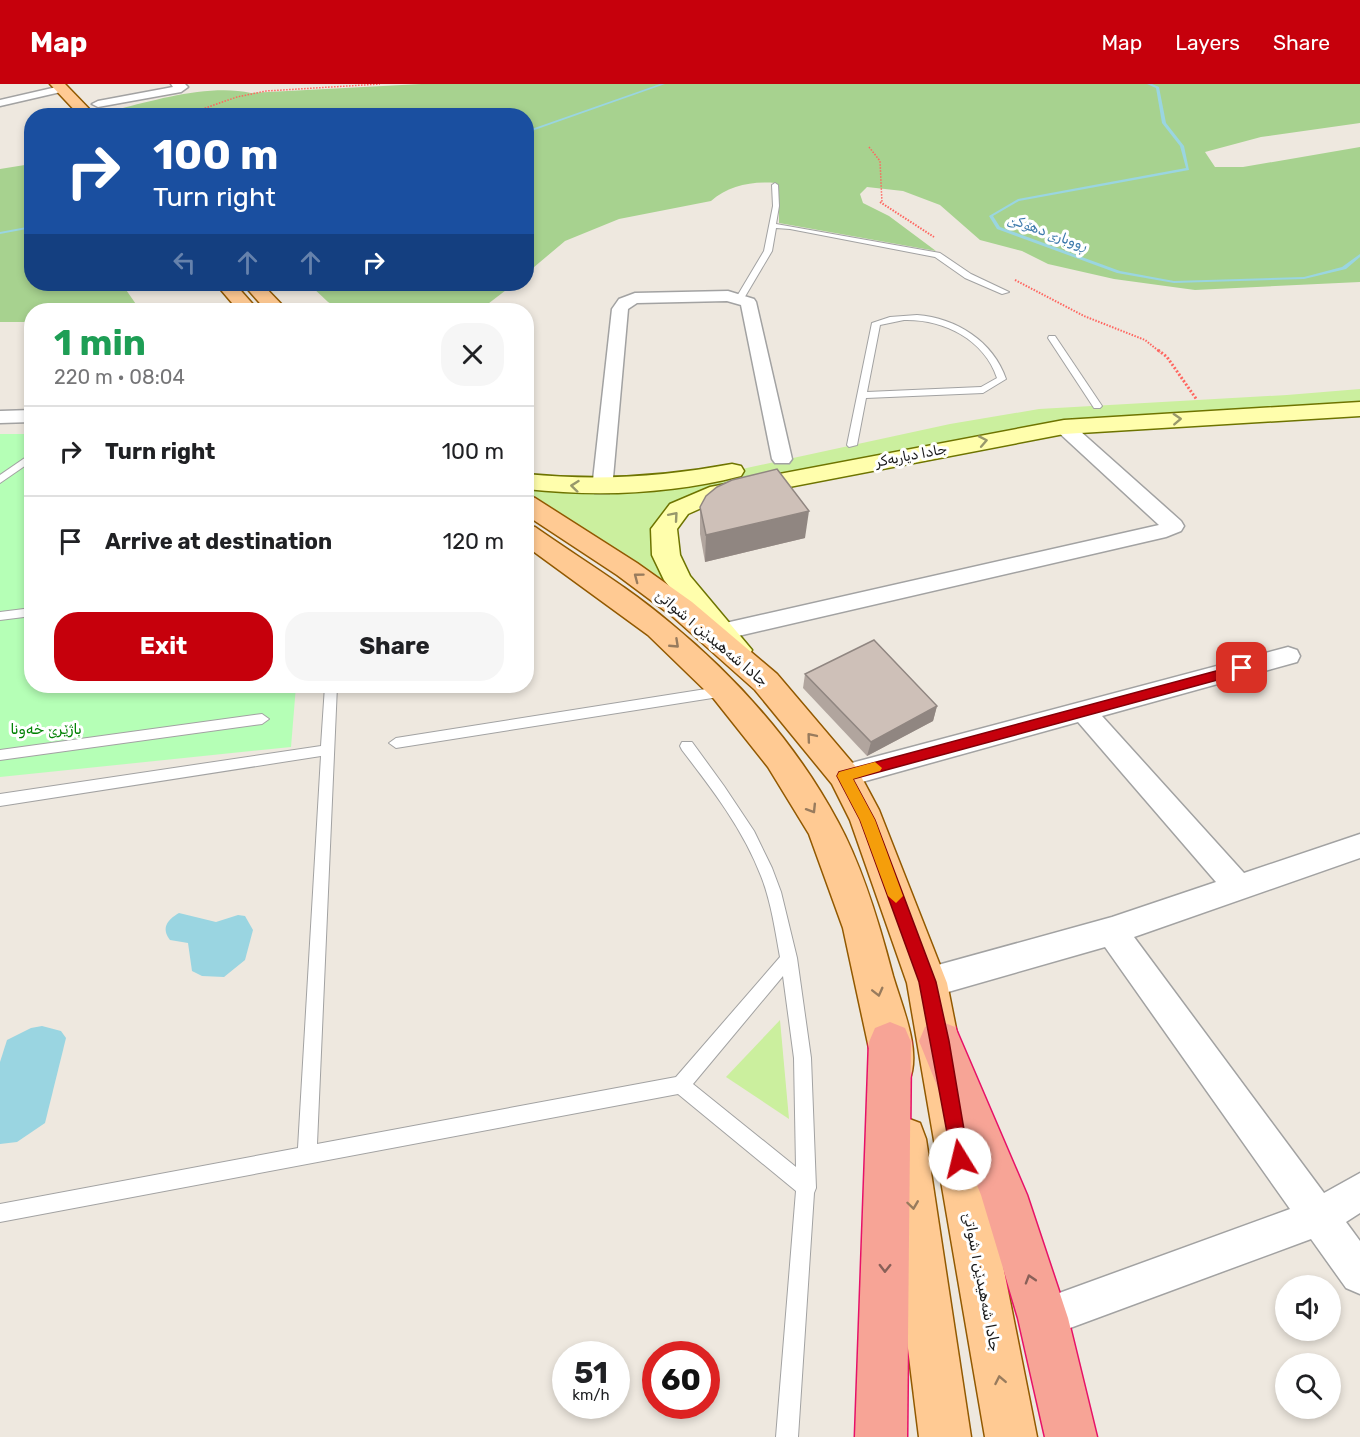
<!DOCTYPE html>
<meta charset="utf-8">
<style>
body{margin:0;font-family:Rubik,"Noto Naskh Arabic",sans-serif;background:#f6f6f6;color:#202124;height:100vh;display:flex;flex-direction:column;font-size:22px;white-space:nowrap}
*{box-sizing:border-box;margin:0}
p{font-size:20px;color:#757577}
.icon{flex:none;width:33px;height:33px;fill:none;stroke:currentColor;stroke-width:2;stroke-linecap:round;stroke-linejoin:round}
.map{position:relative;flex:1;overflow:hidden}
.sheet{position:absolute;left:24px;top:219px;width:510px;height:390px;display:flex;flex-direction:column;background:#fff;border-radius:24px;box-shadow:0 3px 9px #0003}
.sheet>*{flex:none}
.hud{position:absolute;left:24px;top:24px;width:510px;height:183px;border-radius:24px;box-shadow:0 3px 9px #0003;background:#1a4fa0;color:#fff;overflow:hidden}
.controls{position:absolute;left:1275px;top:1191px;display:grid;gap:12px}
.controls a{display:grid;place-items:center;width:66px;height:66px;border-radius:50%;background:#fff;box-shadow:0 3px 9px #0003;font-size:30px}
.speed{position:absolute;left:552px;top:1257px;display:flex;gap:12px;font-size:30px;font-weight:700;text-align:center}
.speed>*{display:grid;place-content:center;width:78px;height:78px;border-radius:50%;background:#fff;box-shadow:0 3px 9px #0003;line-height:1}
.speed small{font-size:15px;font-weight:400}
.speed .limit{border:9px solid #d22;background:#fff;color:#111}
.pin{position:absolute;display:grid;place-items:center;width:51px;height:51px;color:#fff;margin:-26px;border-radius:12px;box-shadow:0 3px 9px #0006}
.me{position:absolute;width:66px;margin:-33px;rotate:351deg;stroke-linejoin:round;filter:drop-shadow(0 0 4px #0008)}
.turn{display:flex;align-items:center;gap:21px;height:126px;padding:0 30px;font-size:27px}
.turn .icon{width:78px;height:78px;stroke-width:2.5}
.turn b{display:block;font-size:42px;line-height:51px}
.lanes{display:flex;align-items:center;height:57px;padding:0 30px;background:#0003;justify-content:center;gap:30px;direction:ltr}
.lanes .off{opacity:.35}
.round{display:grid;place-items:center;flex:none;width:63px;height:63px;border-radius:24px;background:#f6f6f6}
.summary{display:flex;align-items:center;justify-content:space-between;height:102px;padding:0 30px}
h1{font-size:36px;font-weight:700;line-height:45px;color:#1e9e55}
.action{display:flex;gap:12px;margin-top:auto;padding:12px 30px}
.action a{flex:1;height:69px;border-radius:24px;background:#c6000c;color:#fff;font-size:24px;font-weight:700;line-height:69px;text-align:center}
.action a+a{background:#f6f6f6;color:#202124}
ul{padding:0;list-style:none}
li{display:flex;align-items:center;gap:18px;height:90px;padding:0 30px;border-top:2px solid #e0e0e0}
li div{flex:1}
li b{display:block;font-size:22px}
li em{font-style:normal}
header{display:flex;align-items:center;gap:36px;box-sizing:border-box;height:84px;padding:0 30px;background:#c6000c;color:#fff}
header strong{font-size:28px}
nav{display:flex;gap:33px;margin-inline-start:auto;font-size:21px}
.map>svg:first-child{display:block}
.grass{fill:#cbef9e}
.forest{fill:#a7d28f}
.park{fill:#b5ffb6}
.water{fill:#9ad5e1}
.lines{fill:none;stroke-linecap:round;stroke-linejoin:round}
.stream{fill:#9ad5e1;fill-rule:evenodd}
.service-casing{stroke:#a2a2a2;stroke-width:2}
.minor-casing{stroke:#a2a2a2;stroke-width:3}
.secondary-casing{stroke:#6e7400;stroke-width:3}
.primary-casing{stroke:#925900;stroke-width:3}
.trunk-casing{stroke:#e71168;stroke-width:3}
.path-far2{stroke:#ff655f;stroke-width:1.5;stroke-dasharray:1.5 1.5;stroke-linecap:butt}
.path-far1{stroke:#ff655f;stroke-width:2;stroke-dasharray:1.5 1.5;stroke-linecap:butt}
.path{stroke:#ff655f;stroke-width:3;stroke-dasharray:2 2;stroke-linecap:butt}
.service{fill:#fff;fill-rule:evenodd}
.minor{fill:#fff;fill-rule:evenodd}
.secondary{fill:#fffeac;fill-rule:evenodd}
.primary{fill:#ffca93;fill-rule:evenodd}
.trunk{fill:#f7a496;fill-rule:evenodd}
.wall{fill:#b1a59e}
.shaded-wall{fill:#908681}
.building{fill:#cec0b8;stroke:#908681;stroke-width:1.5}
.oneway{stroke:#98986b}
.oneway2{stroke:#987b5d}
.oneway3{stroke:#896058}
.route{fill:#c6000c;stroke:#810008;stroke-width:1.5}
.slow{fill:#f59e0b}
.labels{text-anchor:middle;stroke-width:6;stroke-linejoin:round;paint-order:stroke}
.far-water-label{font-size:14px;font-style:italic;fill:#3d7aab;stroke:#fff}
.far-street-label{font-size:14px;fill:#1b1b1b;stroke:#fff}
.street-label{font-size:15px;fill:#1b1b1b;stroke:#fff}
.park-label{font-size:15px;fill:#008203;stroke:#fff}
</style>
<header>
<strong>Map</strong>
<nav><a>Map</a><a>Layers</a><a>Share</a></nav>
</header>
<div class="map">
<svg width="1360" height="1353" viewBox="0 0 1360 1353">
<rect width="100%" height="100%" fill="#eee8df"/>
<g class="grass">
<path d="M1360,305V325L1064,343L710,411L664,445L703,526L527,417L526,397L602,405L742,385L950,340L1039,325L1287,311Z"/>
<path d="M780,936L789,1035L726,993Z"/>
</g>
<g class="forest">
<path d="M421,0H1360V39L1261,53L1205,68L1215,83H1243L1360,63V198L1195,206L1114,195L1048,180L1022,167L980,156L940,121L903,107L867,103L860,110L863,119L889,132L936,167L779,139V104L775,99C752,97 728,102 711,117L619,135L565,157L527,189L526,32H127L119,25C158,15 212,0 251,9Z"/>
<path d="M31,80L32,200H122L140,226H32L31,238H0V85Z"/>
<path d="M309,200H514L480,226H342L328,218Z"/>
</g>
<path class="park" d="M0,350H31L32,602H296L291,663L0,693Z"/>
<g class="water">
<path d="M179,829L216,838L238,831L245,832L253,846L245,876L224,893L202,892L192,887L188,859L170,856C161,844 167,836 179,829Z"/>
<path d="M42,942L61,947L66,954L45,1039L17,1058L0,1060V978L7,956L31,944Z"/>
</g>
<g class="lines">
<g class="stream">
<path d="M660,0H665L526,49V47Z"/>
<path d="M1147,0H1152L1159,3L1166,39L1184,62L1189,86L1019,117L993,132L1000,143L1120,187L1174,197L1304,193L1342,183L1360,170V173L1346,185L1304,195L1174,199L1117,189L997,145L989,132L1018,115L1186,84L1180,62L1162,39L1156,4Z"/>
<path d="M32,142V144L0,150V148Z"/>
</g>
<g class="service-casing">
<g id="service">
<path d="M775,99L778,101L779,122L776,140L940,169L971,190L1009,208L1002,210L965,194L935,173L790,145L776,144L772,167L743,216H737L736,214L764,167L773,122L772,101Z"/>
<path d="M917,231C956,234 993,257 1006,295L983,309L866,314L857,361L849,363L847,361L872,239L890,233ZM904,236C943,235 984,255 997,294L981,303L867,308L880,241Z"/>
<path d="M1049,252H1055L1102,322L1100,324H1094L1048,254Z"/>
<path d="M32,369V377L0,399V391Z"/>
<path d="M32,524V532L0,536V528Z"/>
<path d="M325,602H337L317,1060L676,993L780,873C775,846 771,817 761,792C743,745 712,705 682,666L680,662L682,658H692L724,702L754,747L772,784L781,808L797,874L811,974L816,1104L814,1109L798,1353H776L796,1107L678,1010L0,1138V1120L298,1064L321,672L0,722V710L321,662ZM783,892L794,974L796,1083L693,1000Z"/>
<path d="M725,602L731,607L725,612L396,664L389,659L396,654Z"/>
<path d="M262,630L269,635L262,640L0,676V666Z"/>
</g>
</g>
<g class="minor-casing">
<g id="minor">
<path d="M171,0H185L188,3L181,8L98,23L92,20L98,17L173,3Z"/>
<path d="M61,2L67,5L65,7L0,22V16Z"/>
<path d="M728,207L754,215L756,218L792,375L789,379H775L772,375L741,221L727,217L637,219L628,225L612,405L609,409H595L592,405L612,225L619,215L635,209Z"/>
<path d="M32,326V338L0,339V327Z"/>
<path d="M1064,337L1071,339L1181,437L1184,442L1181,447L1166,453L721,556L713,554L709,548L713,542L721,540L1159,441L1057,347L1054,343L1057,339Z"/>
<path d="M1288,563L1297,566L1300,572L1297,578L1102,632L1244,789L1360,750V774L1134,853L1324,1109L1360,1089V1129L1346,1138L1360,1157V1210L1346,1204L1311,1155L1043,1254L1029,1248L1023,1234L1029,1220L1290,1125L1105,863L927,914L916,909L911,899L916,889L927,884L1112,833L1216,798L1078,638L844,703L834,700L830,692L834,684L844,681Z"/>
</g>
</g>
<g class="secondary-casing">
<g id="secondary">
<path d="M1360,318V332L1064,350L717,417L688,430L677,445L680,471L690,492L752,566L748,573L737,576L726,573L664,496L652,471L651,445L670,420L710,403L1064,336Z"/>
<path d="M732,380L741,382L744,387L741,392C670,410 599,413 526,405V390C597,397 663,393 732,380Z"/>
</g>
</g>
<g class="primary-casing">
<g id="primary">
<path d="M50,0H65L96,32H80Z"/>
<path d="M216,200H235L258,226H238Z"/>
<path d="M243,200H262L287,226H266Z"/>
<path d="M526,411L535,414L637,479L692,518L777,590L856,683L879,726L947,899L1037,1353H985L907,899L850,736L832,700L755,606L672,532L617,491L526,431Z"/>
<path d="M526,441L535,443C579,474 628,503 669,538C736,593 797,661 838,738C863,784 880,842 893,892C902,923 922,967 909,997L894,1003L879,997L873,983L843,844L809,750L768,683L714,615L648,551L526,462Z"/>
<path d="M904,1033L920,1039L926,1055L971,1353H919L882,1055L888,1039Z"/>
</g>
</g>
<g class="trunk-casing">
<g id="trunk">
<path d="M940,937L955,943L1027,1111L1068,1234L1097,1353H1045L1018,1234L981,1111L919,957L925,943Z"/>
<path d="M890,938L905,944L911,958L907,1353H855L869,958L875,944Z"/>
</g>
</g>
<g class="path-far2">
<path d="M182,32L237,13L266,7L380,0"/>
<path d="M869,63L880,77L882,119"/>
</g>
<g class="path-far1">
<path d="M880,118L934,153"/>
<path d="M1015,196L1084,232L1145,256L1160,268"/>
</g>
<path class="path" d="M1158,266L1167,273L1197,316"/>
<use href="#service" class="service"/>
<use href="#minor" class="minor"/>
<use href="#secondary" class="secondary"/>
<use href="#primary" class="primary"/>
<use href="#trunk" class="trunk"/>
</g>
<g class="wall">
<path d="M700,423L805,454L705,478L700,450Z"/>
<path d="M805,590L937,622L933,637L867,672L803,604Z"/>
</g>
<g class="shaded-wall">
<path d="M809,427L805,454L705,478L706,451Z"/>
<path d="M937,622L933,637L867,672L871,658Z"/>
</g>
<g class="building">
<path d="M777,385L809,427L706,451L700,423L706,412L717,403L732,396Z"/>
<path d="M874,556L937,622L871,658L805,590Z"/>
</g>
<defs><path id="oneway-chevron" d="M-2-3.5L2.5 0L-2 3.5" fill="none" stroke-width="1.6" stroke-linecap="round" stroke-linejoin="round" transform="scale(1.5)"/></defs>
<g class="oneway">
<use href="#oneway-chevron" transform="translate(1177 335) rotate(-3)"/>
<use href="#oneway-chevron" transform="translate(983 357) rotate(-11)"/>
<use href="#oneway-chevron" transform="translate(575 402) rotate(-174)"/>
<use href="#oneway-chevron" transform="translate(674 432) rotate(-49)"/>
</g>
<g class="oneway2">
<use href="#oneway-chevron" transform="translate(638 493) rotate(-143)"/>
<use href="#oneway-chevron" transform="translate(675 560) rotate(43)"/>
<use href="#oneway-chevron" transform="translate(811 653) rotate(-130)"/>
<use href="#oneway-chevron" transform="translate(812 725) rotate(58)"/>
<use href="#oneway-chevron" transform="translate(878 908) rotate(76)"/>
<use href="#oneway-chevron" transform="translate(913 1121) rotate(82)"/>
<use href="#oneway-chevron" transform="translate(1000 1296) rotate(-101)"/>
</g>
<g class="oneway3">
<use href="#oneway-chevron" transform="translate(885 1184) rotate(91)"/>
<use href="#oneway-chevron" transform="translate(1030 1195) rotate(-107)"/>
</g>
<path class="route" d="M1242,580L1247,581V588L853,695L875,736L936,898L949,957L969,1075L966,1081L960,1084L953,1081L919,898L860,736L837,692L839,688Z"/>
<path class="slow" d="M875,678L882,684L880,687L853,695L875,736L903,812L896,819L888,812L860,736L837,692L839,688Z"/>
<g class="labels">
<g class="far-water-label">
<text transform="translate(1048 148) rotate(20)" y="5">ڕووبارێ دهۆكێ</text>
</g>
<g class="far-street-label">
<text transform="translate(911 371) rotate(-11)" y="5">جادا دیاربه‌كر</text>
</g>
<g class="street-label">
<text transform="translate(712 554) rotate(40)" y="5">جادا شەهیدێن ١ شواتێ</text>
<text transform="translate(982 1198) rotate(79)" y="5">جادا شەهیدێن ١ شواتێ</text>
</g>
<g class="park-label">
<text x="46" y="650">باژێرێ خه‌ونا</text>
</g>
</g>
</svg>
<div class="controls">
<a><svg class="icon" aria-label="sound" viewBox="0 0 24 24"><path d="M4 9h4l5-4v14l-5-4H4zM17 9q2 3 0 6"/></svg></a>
<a><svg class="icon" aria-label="search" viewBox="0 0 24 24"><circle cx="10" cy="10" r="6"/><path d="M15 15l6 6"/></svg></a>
</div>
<div class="speed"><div>51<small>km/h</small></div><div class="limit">60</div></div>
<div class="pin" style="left:1242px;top:584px;background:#d93025"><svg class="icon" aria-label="arrive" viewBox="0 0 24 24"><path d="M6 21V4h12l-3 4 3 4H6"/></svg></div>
<svg class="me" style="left:960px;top:1075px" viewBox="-20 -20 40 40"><circle r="19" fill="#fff"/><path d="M0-13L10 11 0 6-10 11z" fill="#c6000c"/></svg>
<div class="hud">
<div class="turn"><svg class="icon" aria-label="right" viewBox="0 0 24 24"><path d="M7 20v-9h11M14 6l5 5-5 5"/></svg><div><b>100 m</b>Turn right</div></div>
<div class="lanes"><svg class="icon off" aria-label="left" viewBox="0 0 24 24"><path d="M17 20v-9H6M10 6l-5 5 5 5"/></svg><svg class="icon off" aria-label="ahead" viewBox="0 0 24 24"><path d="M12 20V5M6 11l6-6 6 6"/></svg><svg class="icon off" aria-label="ahead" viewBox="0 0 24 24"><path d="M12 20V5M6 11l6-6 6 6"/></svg><svg class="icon" aria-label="right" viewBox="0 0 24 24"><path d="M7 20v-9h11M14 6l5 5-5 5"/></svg></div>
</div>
<section class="sheet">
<div class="summary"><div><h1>1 min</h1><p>220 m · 08:04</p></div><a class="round"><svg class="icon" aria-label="close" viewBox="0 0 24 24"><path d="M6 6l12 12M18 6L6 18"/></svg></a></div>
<ul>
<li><svg class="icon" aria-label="right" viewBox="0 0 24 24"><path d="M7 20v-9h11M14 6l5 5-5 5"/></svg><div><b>Turn right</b></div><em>100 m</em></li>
<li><svg class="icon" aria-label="arrive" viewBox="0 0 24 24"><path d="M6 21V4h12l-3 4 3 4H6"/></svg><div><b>Arrive at destination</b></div><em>120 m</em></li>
</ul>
<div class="action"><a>Exit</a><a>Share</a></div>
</section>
</div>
